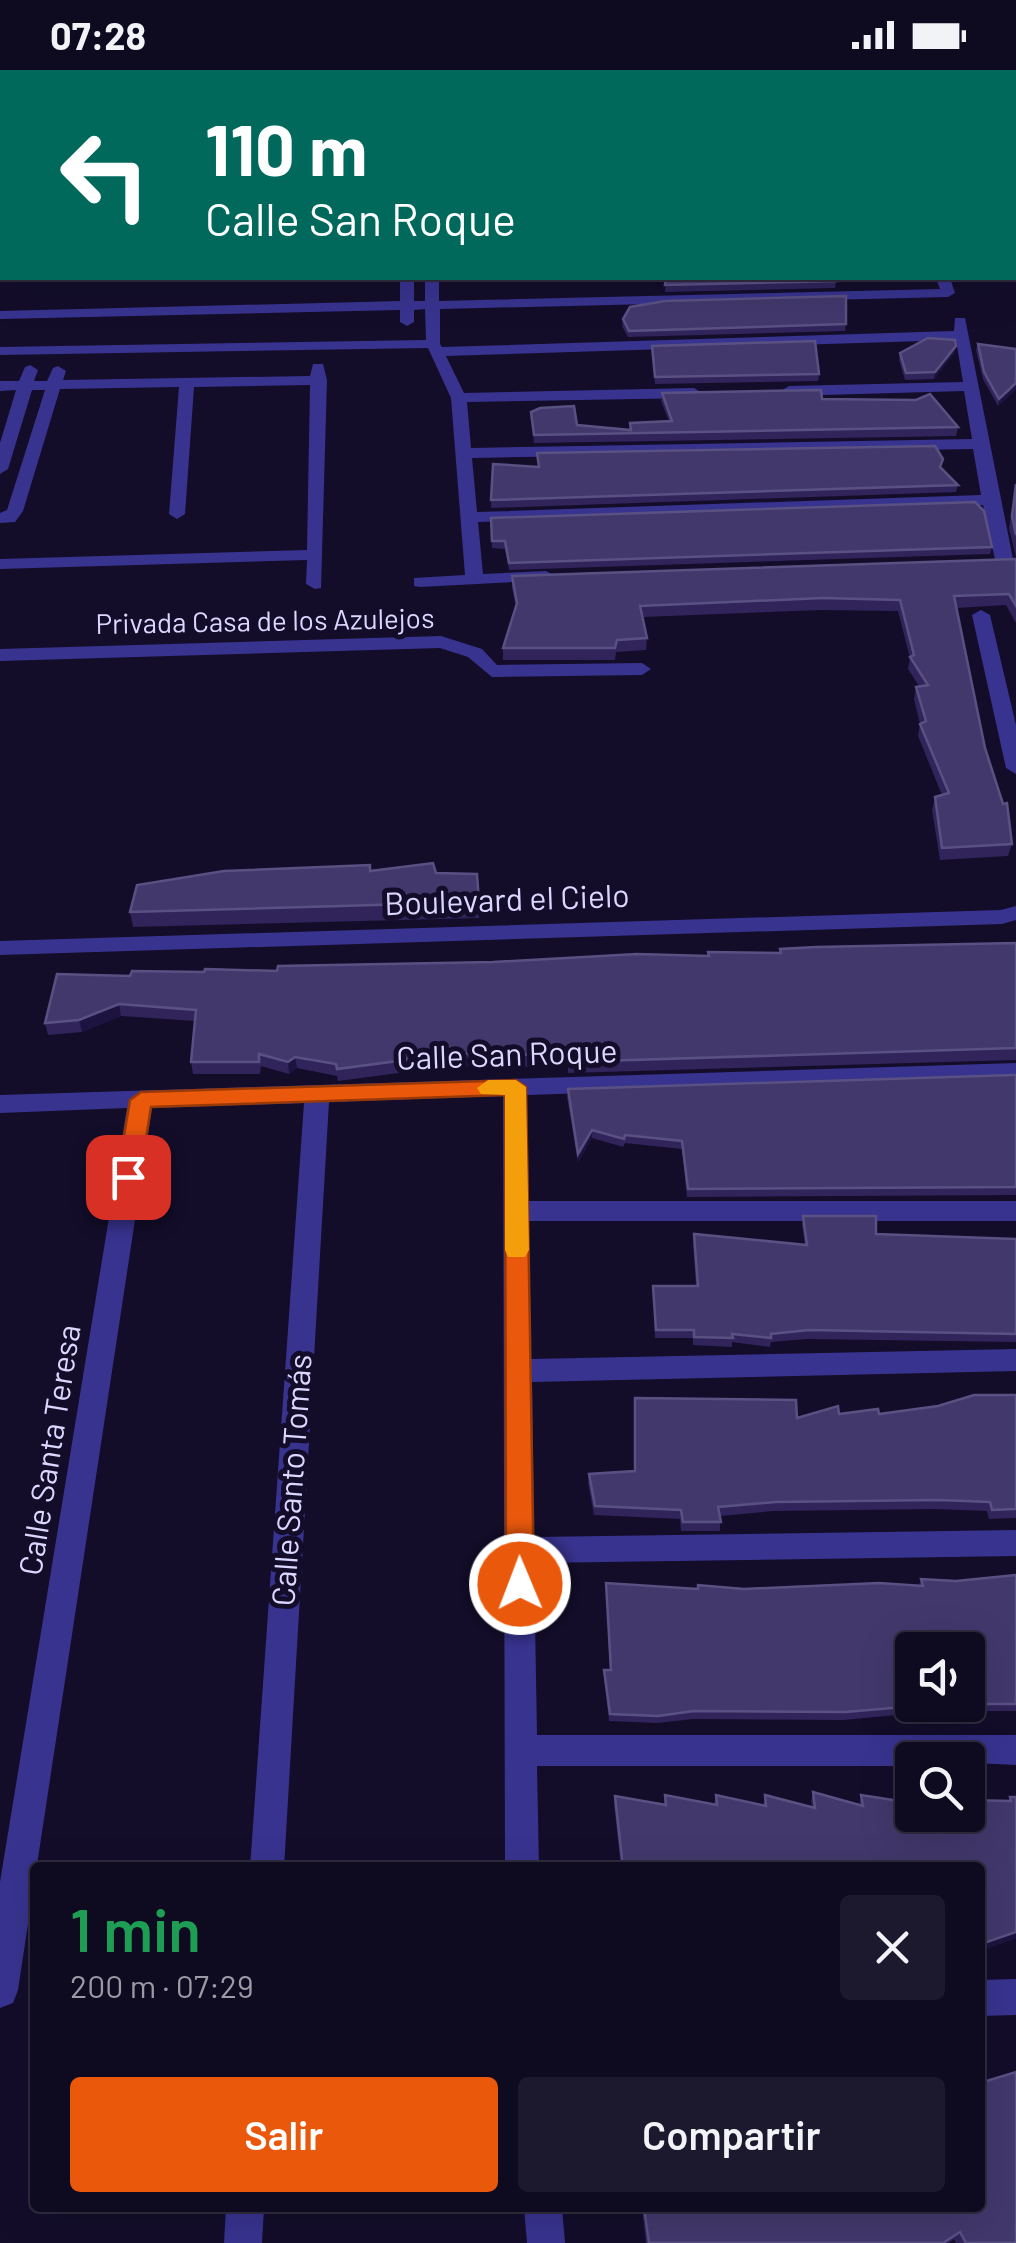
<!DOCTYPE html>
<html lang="es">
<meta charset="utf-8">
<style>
body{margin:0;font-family:Barlow,sans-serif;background:#1c182d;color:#f1f3f6;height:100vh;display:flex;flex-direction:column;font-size:38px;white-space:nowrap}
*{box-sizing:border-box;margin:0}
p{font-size:32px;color:#9b9aa5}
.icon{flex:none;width:55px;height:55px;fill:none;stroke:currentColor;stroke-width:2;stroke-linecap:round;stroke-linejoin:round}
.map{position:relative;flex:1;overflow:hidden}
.details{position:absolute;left:30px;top:1792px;width:955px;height:350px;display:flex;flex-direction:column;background:#0e0a20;border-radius:10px;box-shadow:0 10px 40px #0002,0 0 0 2px #2e2b3e}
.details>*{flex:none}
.banner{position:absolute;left:0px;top:0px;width:1018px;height:210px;box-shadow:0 10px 40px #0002,0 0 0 2px #2e2b3e;background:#00695c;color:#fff;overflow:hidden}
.fabs{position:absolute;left:895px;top:1562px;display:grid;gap:20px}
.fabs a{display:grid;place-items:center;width:90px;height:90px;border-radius:10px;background:#0e0a20;box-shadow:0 10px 40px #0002,0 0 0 2px #2e2b3e;font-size:50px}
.pin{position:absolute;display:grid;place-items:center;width:85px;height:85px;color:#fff;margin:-42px;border-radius:20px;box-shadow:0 5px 15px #0006}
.me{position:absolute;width:110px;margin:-55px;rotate:359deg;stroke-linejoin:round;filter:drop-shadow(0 0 8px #0008)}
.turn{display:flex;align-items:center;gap:35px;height:210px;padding:0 40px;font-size:45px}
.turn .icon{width:130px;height:130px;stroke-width:2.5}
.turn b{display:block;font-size:70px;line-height:85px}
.round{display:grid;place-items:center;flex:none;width:105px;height:105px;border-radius:10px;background:#1c182d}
.overview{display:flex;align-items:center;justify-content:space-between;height:170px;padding:0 40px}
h1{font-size:60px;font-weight:600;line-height:75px;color:#1e9e55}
.primary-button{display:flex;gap:20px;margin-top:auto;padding:20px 40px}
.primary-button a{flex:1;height:115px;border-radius:10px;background:#ea580c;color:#fff;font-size:40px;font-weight:600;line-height:115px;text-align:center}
.primary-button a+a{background:#1c182d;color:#f1f3f6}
.status{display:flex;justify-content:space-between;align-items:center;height:70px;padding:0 50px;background:#0e0a20;direction:ltr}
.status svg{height:28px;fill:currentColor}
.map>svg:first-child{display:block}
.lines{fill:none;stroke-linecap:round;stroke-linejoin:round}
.lane{fill:#38338f;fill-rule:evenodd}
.street{fill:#38338f;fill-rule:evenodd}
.wall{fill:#30245a;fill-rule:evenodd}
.shaded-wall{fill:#1d1340}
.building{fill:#42386c;stroke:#5a5183;stroke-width:2.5}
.route{fill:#ea580c;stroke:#983908;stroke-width:2.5}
.slow{fill:#f59e0b}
.labels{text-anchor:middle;stroke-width:10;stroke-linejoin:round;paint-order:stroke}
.far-street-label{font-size:28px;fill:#dcd7ff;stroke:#130d2a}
.street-label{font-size:32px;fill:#dcd7ff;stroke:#130d2a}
</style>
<div class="status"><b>07:28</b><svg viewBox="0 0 49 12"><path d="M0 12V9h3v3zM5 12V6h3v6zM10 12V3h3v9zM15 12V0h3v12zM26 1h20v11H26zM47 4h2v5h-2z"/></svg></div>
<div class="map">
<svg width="1016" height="2173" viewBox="0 0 1016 2173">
<rect width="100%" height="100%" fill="#130d2a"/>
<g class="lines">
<rect class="lane" x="260" y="0" width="8" height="2"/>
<g class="street">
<rect x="0" y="158" width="2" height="8"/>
<rect x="0" y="198" width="2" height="8"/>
<path d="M400,208H414V231H425V208H439V231L940,219L936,208H950L955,223L948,227L440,239V274L442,277L954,261L955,248H965L1014,494L1005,499L996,494L983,435L478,452L483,504L546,501L555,506L552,510L420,517L414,516V508L465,505L451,328L428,278L0,285V277L426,270L425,239L414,240V252L407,256L400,252V240L0,249V241L400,231ZM956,270L963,312L789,316L781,321L789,326L964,321L972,369L471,378L467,332L694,328L702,323L694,318L464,323L446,286ZM973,379L981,425L477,442L472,388Z"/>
<path d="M313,294H323L327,310L321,518L315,519L306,514L307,490L0,499V489L307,480L310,315L194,317L185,444L177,449L169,444L179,317L60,319L23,441L15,452L0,453V443L7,440L45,320H32L8,399L0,404V373L16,320L0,321V311H19L25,297L30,295L38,300L34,311H47L53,298L58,296L66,301L63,310L310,306Z"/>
<path d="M981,540L990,545L1016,655V704L1006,698L972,545Z"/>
<path d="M441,566L482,579L497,595L642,593L651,599L642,605L492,607L468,587L440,578L0,591V579Z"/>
<path d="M1016,836V850L1002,854L0,885V871L1001,840Z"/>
<path d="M1016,993V1009L527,1025L529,1131H1016V1151H529L531,1289L1016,1279V1301L532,1312L534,1467L1016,1460V1486L534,1493L537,1665H1016V1695L912,1690V1696H537L539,1798H505L503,1026L329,1032L284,1798H250L304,1033L152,1038L18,1920L13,1933L0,1938V1812L127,1038L0,1043V1025Z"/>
<path d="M1016,1909V1945L980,1946V1910Z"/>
<path d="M226,2138H264L262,2173H224Z"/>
<path d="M524,2138H562L565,2173H527Z"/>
</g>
</g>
<g class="wall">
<path d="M0,12L2,13V139H0Z"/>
<path d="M666,208L836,211L835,218L665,222Z"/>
<path d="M623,249L846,254L845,261L628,267L622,256Z"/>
<path d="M978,274L1016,279V319L998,336L983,309L976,280Z"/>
<path d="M652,276L819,304L818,311L655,314Z"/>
<path d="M956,276L954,283L934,309L905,310L899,290L900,283Z"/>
<path d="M662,323L822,329L958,357L956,366L534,373L531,342L577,355L630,360V353L669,351L661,331Z"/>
<path d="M537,383L941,398L958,415L956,422L491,438L493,394L538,397Z"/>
<path d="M1016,413V487L1009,458Z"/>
<path d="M491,448L992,477L990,484L509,500L505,479L492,478Z"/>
<path d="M1016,489V553L1006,535L956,538L985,678L1012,774L1008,786L940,790L932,740L935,727L942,725L918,666L920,654L914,629L916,617L919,616L908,599L910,588L898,541L821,540L643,547L647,568L646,580L616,582L615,590H503V578L516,537L512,518V506Z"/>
<path d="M370,801L436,803L479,832V848L133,857L130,842Z"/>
<path d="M1016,873V990L568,1003V993L498,999L460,995L338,1011L337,1006L297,998L289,1004L261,996L260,1004H193L191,992L195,951L121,946L82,962L48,965L45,953L130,906L708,886V882L780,883V879Z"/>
<path d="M1016,1005V1125L687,1127L682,1079L625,1073L623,1077L592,1068L578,1092L567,1027L568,1019Z"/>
<path d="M803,1146L876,1164L1016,1169V1272L807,1269L771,1272L770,1277L732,1272V1277L693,1275V1268H655L653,1216H696L693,1173L694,1164L805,1175L802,1155Z"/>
<path d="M1016,1325V1448L989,1449L987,1441L935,1439L774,1441L720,1446V1461H681L680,1449L594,1445L588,1413L589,1404L634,1401L797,1348L839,1344H879Z"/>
<path d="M1016,1505V1641H940L843,1650L693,1649L657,1653L609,1651L604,1607V1600H610L606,1513L698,1519L919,1516L921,1509L956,1511ZM968,1580V1635H912Z"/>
<path d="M813,1722L859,1735L861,1725L910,1733L912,1729V1745L1009,1731L1010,1727H1016V1868L980,1881V1798H621L614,1734L615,1726L664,1735L665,1725L714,1734L716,1725L763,1736L765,1725L812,1738L811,1731Z"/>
<path d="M642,2138H980L1016,2173H956L954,2169L949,2173H646Z"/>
</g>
<g class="shaded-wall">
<path d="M956,276L954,283L934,309L935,302Z"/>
<path d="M1016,313V319L998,336L999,329Z"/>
<path d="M119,934L121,946L82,962L79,950Z"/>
<path d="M295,987L297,998L289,1004L288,992Z"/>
<path d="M592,1060V1068L578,1092V1084Z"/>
<path d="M1016,1862V1868L980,1881L981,1874Z"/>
</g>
<g class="building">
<path d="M805,0L942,1L1013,0V2H767Z"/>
<path d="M0,12L2,13V116H0Z"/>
<path d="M1015,50L1016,51V154L1015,152Z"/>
<path d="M666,208H833L836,211L665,215Z"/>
<path d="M846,226V254L629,261L623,249L630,237L665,231Z"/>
<path d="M928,268L955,270L956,276L935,302L906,303L900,283Z"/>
<path d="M815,271L819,304L655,307L652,276Z"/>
<path d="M978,274L1016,279V313L999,329L984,302Z"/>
<path d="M821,320L822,329L916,330L930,324L958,357L534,365L531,342L540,338L574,336L577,355L631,360L630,353L672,351L662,323Z"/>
<path d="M935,376L943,389L940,397L958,415L491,430L493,394L539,397L537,383Z"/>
<path d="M1016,414V465L1012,446Z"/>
<path d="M975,432L984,441L992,477L509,493L505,471H492L491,448Z"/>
<path d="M1016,489V536L1009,524L954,526L985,678L1003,734L1007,733L1012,774L942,778L935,727L949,723L920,654L926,651L916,617L928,615L910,587L914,585L900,530L823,528L640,536L647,568L617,570L615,578H503L517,533L512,506Z"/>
<path d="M433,793L436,803L477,804L479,832L130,842L137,815L224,801L370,795V801Z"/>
<path d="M1016,873V978L568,992V981L498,987L459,983L337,999L336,994L295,987L288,992L259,984V992H191L196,940L119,934L79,950L45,953L57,904L130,906L132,901L204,902L205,899L277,901L278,896L493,892L637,884L709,886L708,882L781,883L780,879L816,877Z"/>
<path d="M1013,1005H1016V1117L688,1119L682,1071L625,1065L624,1069L592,1060L578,1084L568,1019Z"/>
<path d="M803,1146H876V1164L1016,1169V1264L809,1260L771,1264V1268L732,1264L733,1268L694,1267V1260H656L653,1216H698L694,1164L807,1175Z"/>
<path d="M974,1325H1016V1439L992,1440L990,1432L938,1430L776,1432L718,1437L721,1452H683L681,1440L595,1436L589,1404L635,1401V1328L796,1330L797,1348L838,1336L839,1344L878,1339L879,1344L938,1336Z"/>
<path d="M1016,1505V1634H968V1580H912V1635H928L845,1642L694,1641L658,1646L610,1644L604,1600H611L606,1513L698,1519V1515L744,1519L879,1513L923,1516L921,1509L956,1511Z"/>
<path d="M813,1722L863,1736L861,1725L912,1733V1729V1745H968V1730L1011,1731L1010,1727H1016V1862L981,1874L980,1798H623L615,1726L666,1735L665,1725L717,1735L716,1725L766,1736L765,1725L815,1738Z"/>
<path d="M1016,2002V2173H966L960,2162L943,2173H649L644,2138H980V2013Z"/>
</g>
<path class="route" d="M516,1010L526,1017L534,1514L530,1522L520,1526L510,1522L506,1514L505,1025L151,1037L140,1107L128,1115L117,1107L130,1030L141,1022Z"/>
<path class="slow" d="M488,1010H516L526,1017L529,1180L525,1187H508L505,1180V1025L481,1024L477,1018Z"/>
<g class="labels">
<g class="far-street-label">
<text transform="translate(265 551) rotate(-1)" y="10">Privada Casa de los Azulejos</text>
</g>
<g class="street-label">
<text transform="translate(507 830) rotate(-2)" y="11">Boulevard el Cielo</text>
<text transform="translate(507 985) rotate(-2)" y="11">Calle San Roque</text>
<text transform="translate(50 1380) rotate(-81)" y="11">Calle Santa Teresa</text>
<text transform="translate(292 1410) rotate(-86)" y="11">Calle Santo Tomás</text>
</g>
</g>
</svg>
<div class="fabs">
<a><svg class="icon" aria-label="sound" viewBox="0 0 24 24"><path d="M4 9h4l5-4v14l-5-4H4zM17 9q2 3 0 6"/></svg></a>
<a><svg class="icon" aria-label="search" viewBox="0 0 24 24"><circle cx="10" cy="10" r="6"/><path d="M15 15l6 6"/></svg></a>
</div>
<div class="pin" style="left:128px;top:1107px;background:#d93025"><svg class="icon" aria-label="arrive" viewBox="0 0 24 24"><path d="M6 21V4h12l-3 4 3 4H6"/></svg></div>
<svg class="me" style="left:520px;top:1514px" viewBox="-20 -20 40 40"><circle r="17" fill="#ea580c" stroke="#fff" stroke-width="3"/><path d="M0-11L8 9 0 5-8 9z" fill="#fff"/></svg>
<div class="banner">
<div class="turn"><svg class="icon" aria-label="left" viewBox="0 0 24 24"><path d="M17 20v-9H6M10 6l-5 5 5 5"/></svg><div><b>110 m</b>Calle San Roque</div></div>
</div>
<section class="details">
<div class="overview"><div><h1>1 min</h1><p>200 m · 07:29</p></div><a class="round"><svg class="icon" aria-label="close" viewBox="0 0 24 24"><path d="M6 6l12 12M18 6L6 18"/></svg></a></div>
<div class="primary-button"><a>Salir</a><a>Compartir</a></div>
</section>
</div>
